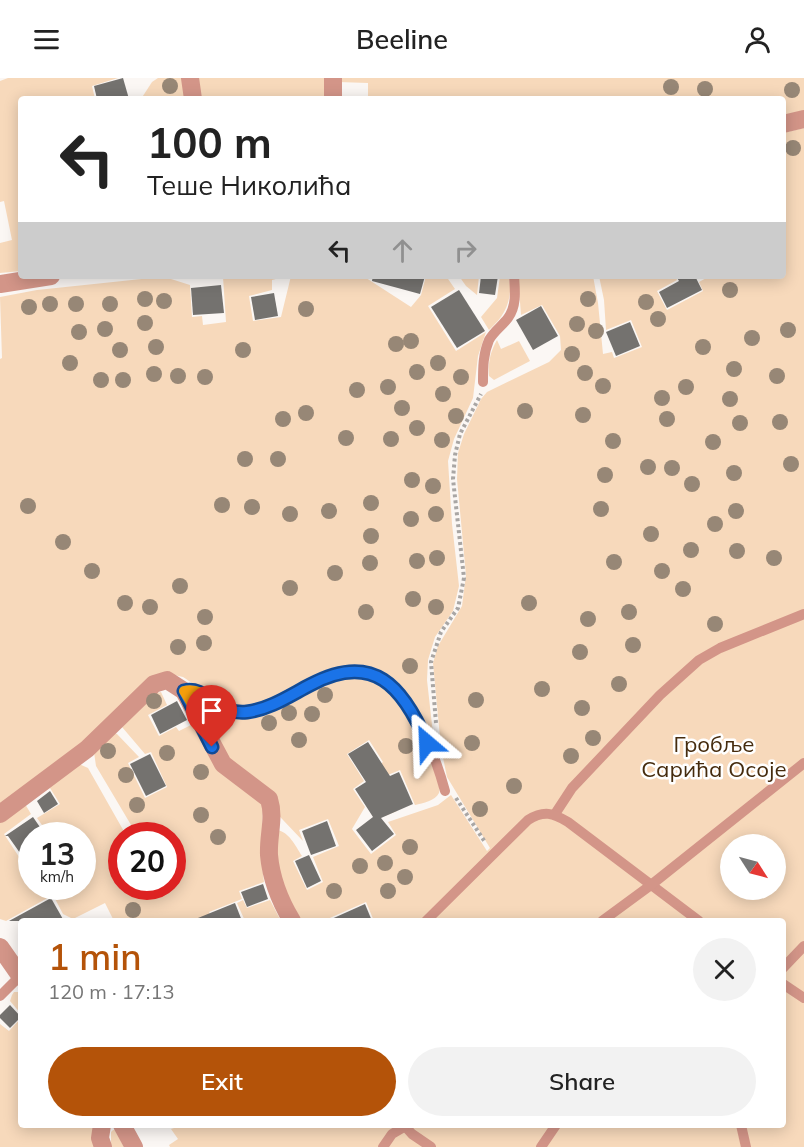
<!DOCTYPE html>
<meta charset="utf-8">
<style>
body{margin:0;font-family:Mulish,sans-serif;background:#f2f2f2;color:#222;height:100vh;display:flex;flex-direction:column;font-size:22px;white-space:nowrap}
*{box-sizing:border-box;margin:0}
p{font-size:20px;color:#767676}
.icon{flex:none;width:33px;height:33px;fill:none;stroke:currentColor;stroke-width:2;stroke-linecap:round;stroke-linejoin:round}
.map{position:relative;flex:1;overflow:hidden}
.drawer{position:absolute;left:18px;top:840px;width:768px;height:210px;display:flex;flex-direction:column;background:#fff;border-radius:6px;box-shadow:0 3px 15px #0003}
.drawer>*{flex:none}
.top-card{position:absolute;left:18px;top:18px;width:768px;height:183px;border-radius:6px;box-shadow:0 3px 15px #0003;background:#fff;color:#222;overflow:hidden}
.needle{width:39px;rotate:126deg}
.tools{position:absolute;left:720px;top:756px;display:grid;gap:12px}
.tools a{display:grid;place-items:center;width:66px;height:66px;border-radius:50%;background:#fff;box-shadow:0 3px 15px #0003;font-size:30px}
.speed{position:absolute;left:18px;top:744px;display:flex;gap:12px;font-size:30px;font-weight:700;text-align:center}
.speed>*{display:grid;place-content:center;width:78px;height:78px;border-radius:50%;background:#fff;box-shadow:0 3px 15px #0003;line-height:1}
.speed small{font-size:15px;font-weight:400}
.speed .limit{border:9px solid #d22;background:#fff;color:#111}
.pin{position:absolute;display:grid;place-items:center;width:51px;height:51px;color:#fff;margin:-62px -26px;border-radius:50% 50% 50% 0;rotate:-45deg;box-shadow:0 0 6px #0007}
.pin .icon{rotate:45deg}
.me{position:absolute;width:66px;margin:-33px;rotate:334deg;stroke-linejoin:round;filter:drop-shadow(0 0 4px #0008)}
.turn{display:flex;align-items:center;gap:21px;height:126px;padding:0 30px;font-size:27px}
.turn .icon{width:78px;height:78px;stroke-width:2.5}
.turn b{display:block;font-size:42px;line-height:51px}
.lanes{display:flex;align-items:center;height:57px;padding:0 30px;background:#0003;justify-content:center;gap:30px;direction:ltr}
.lanes .off{opacity:.35}
.round{display:grid;place-items:center;flex:none;width:63px;height:63px;border-radius:32px;background:#f2f2f2}
.headline{display:flex;align-items:center;justify-content:space-between;height:102px;padding:0 30px}
h1{font-size:36px;font-weight:600;line-height:45px;color:#b45309}
.button{display:flex;gap:12px;margin-top:auto;padding:12px 30px}
.button a{flex:1;height:69px;border-radius:36px;background:#b45309;color:#fff;font-size:24px;font-weight:600;line-height:69px;text-align:center}
.button a+a{background:#f2f2f2;color:#222}
header{display:flex;justify-content:space-between;align-items:center;height:78px;padding:0 30px;background:#fff;font-size:27px;font-weight:600}
.map>svg:first-child{display:block}
.green{fill:#f7d9bb;fill-rule:evenodd}
.building{fill:#74726f}
.lines{fill:none;stroke-linecap:round;stroke-linejoin:round}
.path{stroke:#a9a6a4;stroke-width:4;stroke-dasharray:3 3;stroke-linecap:butt}
.service{stroke:#d39588;stroke-width:10}
.minor{stroke:#d39588;stroke-width:18}
.tertiary{stroke:#d39588;stroke-width:18}
.tree{fill:#978776}
.route-casing{stroke:#114b97;stroke-width:15}
.route{stroke:#1a73e8;stroke-width:10}
.slow{stroke:#f59e0b;stroke-width:10}
.labels{text-anchor:middle;stroke-width:5;stroke-linejoin:round;paint-order:stroke}
.park-label{font-size:22px;fill:#462c0e;stroke:#fff}
</style>
<header><svg class="icon" aria-label="menu" viewBox="0 0 24 24"><path d="M4 6h16M4 12h16M4 18h16"/></svg>Beeline<svg class="icon" aria-label="person" viewBox="0 0 24 24"><circle cx="12" cy="8" r="4"/><path d="M4 21q1-7 8-7t8 7"/></svg></header>
<div class="map">
<svg width="804" height="1069" viewBox="0 0 804 1069">
<rect width="100%" height="100%" fill="#fbf7f4"/>
<g class="green">
<path d="M8,0H118L92,8L95,21H21V193L0,195V165L12,162L4,123L0,124V3Z"/>
<path d="M158,0H184L188,21H141L152,4Z"/>
<path d="M195,0H326V21H197Z"/>
<path d="M338,0H804V33L783,39V21H368V5L338,4Z"/>
<path d="M804,50V1069H170L169,1067L178,1061L171,1051L174,1050L173,1047H783V843H374L366,824L323,843H297L277,794V752C289,754 295,767 302,778L293,783L307,812L323,804L313,779L339,768L328,741L299,752L303,763L224,680L192,615C200,620 211,630 220,631C228,633 268,632 275,630C306,622 335,588 369,600C380,604 387,611 394,620C404,632 444,702 439,715C435,723 423,725 415,727L400,692L383,699L397,733L385,738L368,695L383,684L369,662L347,676L364,703L353,711L365,729L352,751L371,776L396,757L388,744L438,727L451,717L487,773L490,770L447,699L441,670L433,585L438,568L462,528L466,497L457,401L458,375L464,356L481,321L487,314L549,284L561,272L560,258L542,227L521,237L518,198H593L598,225L603,276L612,274L614,280L642,269L631,242L606,252L604,222L599,198H675L677,202L657,213L667,232L703,213L699,204L710,198H783V55ZM730,766H776V812H730Z"/>
<path d="M192,198H287L272,202V212L249,218L253,243L281,239L291,198H363L411,229L421,217L426,198H446L455,211L428,228L456,273L486,254L478,278L473,320L454,361L448,383L452,446L459,508L453,533L435,559L428,582L427,602L435,674L417,635L360,588C316,584 275,636 235,629C223,626 195,607 183,599L174,597L0,731V281L2,280L0,219L37,212L151,200L171,201L190,207L192,239L202,238L203,247L226,244L223,199L198,200Z"/>
<path d="M459,198H479L477,217L466,208Z"/>
<path d="M500,198H509C513,221 506,237 489,252L481,239L497,220Z"/>
<path d="M497,262L501,271L519,263L530,283L494,302L489,298C488,285 490,274 497,262Z"/>
<path d="M161,614L167,627L148,637L159,658L176,649L179,653L193,646L263,726L261,780L264,804L239,813L242,821L209,834L213,843H114L105,825L73,841L63,836L53,817L6,843L0,841V745L25,726L31,736L4,756L25,788L31,784L32,808H82V758L49,757L37,740L60,726L50,710L33,721L79,686L88,690L126,757L122,758V808H172L173,788L178,785L173,773L172,758L165,757L160,748L137,757L96,688L94,674L115,655L117,656L139,679L128,685L145,720L167,709L151,674L145,676L122,649L157,615Z"/>
<path d="M243,822L247,830L270,822L281,843H245L237,825Z"/>
<path d="M14,914H21V936L10,923L12,917Z"/>
<path d="M21,940V1047H93L98,1069H0V946L9,953Z"/>
<path d="M113,1052H115L124,1069H111V1054Z"/>
</g>
<g class="building">
<path d="M123,0L129,21H97L94,8Z"/>
<path d="M373,198H425L420,216L372,203Z"/>
<path d="M481,198H498L495,217L479,215Z"/>
<path d="M676,198H695L702,212L667,230L659,214L679,203Z"/>
<path d="M221,207L224,235L193,237L191,210Z"/>
<path d="M459,212L485,253L457,270L431,229Z"/>
<path d="M274,215L278,238L255,242L251,219Z"/>
<path d="M541,228L558,258L533,272L516,242Z"/>
<path d="M630,244L640,268L616,278L606,254Z"/>
<path d="M177,623L187,642L160,656L151,637Z"/>
<path d="M368,664L390,698L399,694L413,726L381,740L394,756L372,773L356,752L373,739L355,711L366,704L348,676Z"/>
<path d="M150,676L166,708L146,718L130,686Z"/>
<path d="M50,713L58,726L44,735L37,723Z"/>
<path d="M33,739L46,758H32V792L8,758H5Z"/>
<path d="M327,743L336,768L311,777L302,753Z"/>
<path d="M309,777L321,803L307,810L295,783Z"/>
<path d="M263,806L268,821L247,829L241,814Z"/>
<path d="M51,820L64,843H9Z"/>
<path d="M235,825L242,843H193V842Z"/>
<path d="M365,826L372,843H327Z"/>
<path d="M10,927L21,939L10,950L0,940V937Z"/>
</g>
<g class="lines">
<g class="path">
<path d="M436,645L431,584L441,554L458,530L464,500L453,401L455,377L460,356L481,316"/>
<path d="M456,720L485,764"/>
</g>
<g class="service">
<path d="M483,304C483,290 483,276 489,262C494,253 502,248 508,240C517,228 515,212 514,198"/>
<path d="M184,613C206,607 219,638 247,634C275,630 296,612 322,601C334,596 349,591 362,593C406,599 435,676 445,713"/>
<path d="M555,736L572,710L660,617L699,582L720,570L804,536"/>
<path d="M426,843L528,742C544,732 553,735 568,744L699,843"/>
<path d="M602,843L651,807L804,685"/>
<path d="M783,890L804,868"/>
<path d="M783,906L804,920"/>
<path d="M0,918L20,898"/>
<path d="M404,1047L412,1056L431,1069"/>
<path d="M741,1047L746,1069"/>
<path d="M383,1069L392,1056L404,1049"/>
<path d="M541,1069L556,1047"/>
</g>
<g class="minor">
<path d="M190,0L193,21"/>
<path d="M333,0V21"/>
<path d="M0,736L87,671L154,606L167,602L184,613L223,686L269,721C275,740 268,757 269,777C271,800 280,823 292,843"/>
<path d="M102,1047L100,1060L103,1069"/>
</g>
<g class="tertiary">
<path d="M783,46L804,41"/>
<path d="M0,206L51,198"/>
<path d="M0,869L21,899"/>
<path d="M122,1047L134,1069"/>
</g>
</g>
<g class="tree">
<circle cx="170" cy="8" r="8"/>
<circle cx="671" cy="9" r="8"/>
<circle cx="705" cy="11" r="8"/>
<circle cx="792" cy="12" r="8"/>
<circle cx="793" cy="70" r="8"/>
<circle cx="730" cy="212" r="8"/>
<circle cx="145" cy="221" r="8"/>
<circle cx="588" cy="221" r="8"/>
<circle cx="164" cy="223" r="8"/>
<circle cx="646" cy="224" r="8"/>
<circle cx="50" cy="226" r="8"/>
<circle cx="76" cy="226" r="8"/>
<circle cx="110" cy="226" r="8"/>
<circle cx="29" cy="229" r="8"/>
<circle cx="306" cy="231" r="8"/>
<circle cx="658" cy="241" r="8"/>
<circle cx="145" cy="245" r="8"/>
<circle cx="577" cy="246" r="8"/>
<circle cx="105" cy="251" r="8"/>
<circle cx="788" cy="252" r="8"/>
<circle cx="596" cy="253" r="8"/>
<circle cx="79" cy="254" r="8"/>
<circle cx="752" cy="260" r="8"/>
<circle cx="411" cy="263" r="8"/>
<circle cx="396" cy="266" r="8"/>
<circle cx="156" cy="269" r="8"/>
<circle cx="703" cy="269" r="8"/>
<circle cx="120" cy="272" r="8"/>
<circle cx="243" cy="272" r="8"/>
<circle cx="572" cy="276" r="8"/>
<circle cx="70" cy="285" r="8"/>
<circle cx="438" cy="285" r="8"/>
<circle cx="734" cy="291" r="8"/>
<circle cx="417" cy="294" r="8"/>
<circle cx="585" cy="295" r="8"/>
<circle cx="154" cy="296" r="8"/>
<circle cx="178" cy="298" r="8"/>
<circle cx="777" cy="298" r="8"/>
<circle cx="205" cy="299" r="8"/>
<circle cx="461" cy="299" r="8"/>
<circle cx="101" cy="302" r="8"/>
<circle cx="123" cy="302" r="8"/>
<circle cx="603" cy="308" r="8"/>
<circle cx="388" cy="309" r="8"/>
<circle cx="686" cy="309" r="8"/>
<circle cx="357" cy="312" r="8"/>
<circle cx="443" cy="316" r="8"/>
<circle cx="662" cy="320" r="8"/>
<circle cx="730" cy="321" r="8"/>
<circle cx="402" cy="330" r="8"/>
<circle cx="525" cy="333" r="8"/>
<circle cx="306" cy="335" r="8"/>
<circle cx="583" cy="337" r="8"/>
<circle cx="456" cy="338" r="8"/>
<circle cx="283" cy="341" r="8"/>
<circle cx="667" cy="341" r="8"/>
<circle cx="780" cy="344" r="8"/>
<circle cx="740" cy="345" r="8"/>
<circle cx="417" cy="350" r="8"/>
<circle cx="346" cy="360" r="8"/>
<circle cx="391" cy="361" r="8"/>
<circle cx="442" cy="362" r="8"/>
<circle cx="613" cy="363" r="8"/>
<circle cx="713" cy="364" r="8"/>
<circle cx="245" cy="381" r="8"/>
<circle cx="278" cy="381" r="8"/>
<circle cx="791" cy="386" r="8"/>
<circle cx="648" cy="389" r="8"/>
<circle cx="672" cy="390" r="8"/>
<circle cx="734" cy="395" r="8"/>
<circle cx="605" cy="397" r="8"/>
<circle cx="412" cy="402" r="8"/>
<circle cx="692" cy="406" r="8"/>
<circle cx="433" cy="408" r="8"/>
<circle cx="371" cy="425" r="8"/>
<circle cx="222" cy="427" r="8"/>
<circle cx="28" cy="428" r="8"/>
<circle cx="252" cy="429" r="8"/>
<circle cx="601" cy="431" r="8"/>
<circle cx="329" cy="433" r="8"/>
<circle cx="736" cy="433" r="8"/>
<circle cx="290" cy="436" r="8"/>
<circle cx="436" cy="436" r="8"/>
<circle cx="411" cy="441" r="8"/>
<circle cx="715" cy="446" r="8"/>
<circle cx="651" cy="456" r="8"/>
<circle cx="371" cy="458" r="8"/>
<circle cx="63" cy="464" r="8"/>
<circle cx="691" cy="472" r="8"/>
<circle cx="737" cy="473" r="8"/>
<circle cx="437" cy="480" r="8"/>
<circle cx="774" cy="480" r="8"/>
<circle cx="417" cy="483" r="8"/>
<circle cx="614" cy="484" r="8"/>
<circle cx="370" cy="485" r="8"/>
<circle cx="92" cy="493" r="8"/>
<circle cx="662" cy="493" r="8"/>
<circle cx="335" cy="495" r="8"/>
<circle cx="180" cy="508" r="8"/>
<circle cx="290" cy="510" r="8"/>
<circle cx="683" cy="511" r="8"/>
<circle cx="413" cy="521" r="8"/>
<circle cx="125" cy="525" r="8"/>
<circle cx="529" cy="525" r="8"/>
<circle cx="150" cy="529" r="8"/>
<circle cx="436" cy="529" r="8"/>
<circle cx="366" cy="534" r="8"/>
<circle cx="629" cy="534" r="8"/>
<circle cx="205" cy="539" r="8"/>
<circle cx="588" cy="541" r="8"/>
<circle cx="715" cy="546" r="8"/>
<circle cx="204" cy="565" r="8"/>
<circle cx="633" cy="567" r="8"/>
<circle cx="178" cy="569" r="8"/>
<circle cx="580" cy="574" r="8"/>
<circle cx="410" cy="588" r="8"/>
<circle cx="619" cy="606" r="8"/>
<circle cx="542" cy="611" r="8"/>
<circle cx="325" cy="617" r="8"/>
<circle cx="476" cy="622" r="8"/>
<circle cx="154" cy="623" r="8"/>
<circle cx="582" cy="630" r="8"/>
<circle cx="289" cy="635" r="8"/>
<circle cx="312" cy="636" r="8"/>
<circle cx="269" cy="645" r="8"/>
<circle cx="593" cy="660" r="8"/>
<circle cx="299" cy="662" r="8"/>
<circle cx="472" cy="665" r="8"/>
<circle cx="406" cy="668" r="8"/>
<circle cx="108" cy="673" r="8"/>
<circle cx="167" cy="675" r="8"/>
<circle cx="571" cy="678" r="8"/>
<circle cx="201" cy="694" r="8"/>
<circle cx="126" cy="697" r="8"/>
<circle cx="514" cy="708" r="8"/>
<circle cx="137" cy="727" r="8"/>
<circle cx="480" cy="731" r="8"/>
<circle cx="201" cy="737" r="8"/>
<circle cx="218" cy="759" r="8"/>
<circle cx="410" cy="769" r="8"/>
<circle cx="385" cy="785" r="8"/>
<circle cx="360" cy="788" r="8"/>
<circle cx="405" cy="799" r="8"/>
<circle cx="334" cy="813" r="8"/>
<circle cx="388" cy="813" r="8"/>
<circle cx="133" cy="832" r="8"/>
</g>
<g class="lines">
<g class="route-casing">
<path id="route" d="M212,669L184,613C206,607 219,638 247,634C270,631 289,618 310,607C373,573 403,608 427,665"/>
</g>
<use href="#route" class="route"/>
<path class="slow" d="M193,628L184,613C203,608 215,628 232,633"/>
</g>
<g class="labels">
<g class="park-label">
<text x="714" y="674">Гробље<tspan x="714" dy="25">Сарића Осоје</tspan></text>
</g>
</g>
</svg>
<div class="tools">
<a><svg class="needle" viewBox="-14 -14 28 28"><path d="M0-13l5 13h-10z" fill="#e53935"/><path d="M0 13l5-13h-10z" fill="#767676"/></svg></a>
</div>
<div class="speed"><div>13<small>km/h</small></div><div class="limit">20</div></div>
<div class="pin" style="left:212px;top:669px;background:#d93025"><svg class="icon" aria-label="arrive" viewBox="0 0 24 24"><path d="M6 21V4h12l-3 4 3 4H6"/></svg></div>
<svg class="me" style="left:427px;top:665px" viewBox="-20 -20 40 40"><path d="M0-17L14 15 0 8-14 15z" fill="#1a73e8" stroke="#fff" stroke-width="4"/></svg>
<div class="top-card">
<div class="turn"><svg class="icon" aria-label="left" viewBox="0 0 24 24"><path d="M17 20v-9H6M10 6l-5 5 5 5"/></svg><div><b>100 m</b>Теше Николића</div></div>
<div class="lanes"><svg class="icon" aria-label="left" viewBox="0 0 24 24"><path d="M17 20v-9H6M10 6l-5 5 5 5"/></svg><svg class="icon off" aria-label="ahead" viewBox="0 0 24 24"><path d="M12 20V5M6 11l6-6 6 6"/></svg><svg class="icon off" aria-label="right" viewBox="0 0 24 24"><path d="M7 20v-9h11M14 6l5 5-5 5"/></svg></div>
</div>
<section class="drawer">
<div class="headline"><div><h1>1 min</h1><p>120 m · 17:13</p></div><a class="round"><svg class="icon" aria-label="close" viewBox="0 0 24 24"><path d="M6 6l12 12M18 6L6 18"/></svg></a></div>
<div class="button"><a>Exit</a><a>Share</a></div>
</section>
</div>
